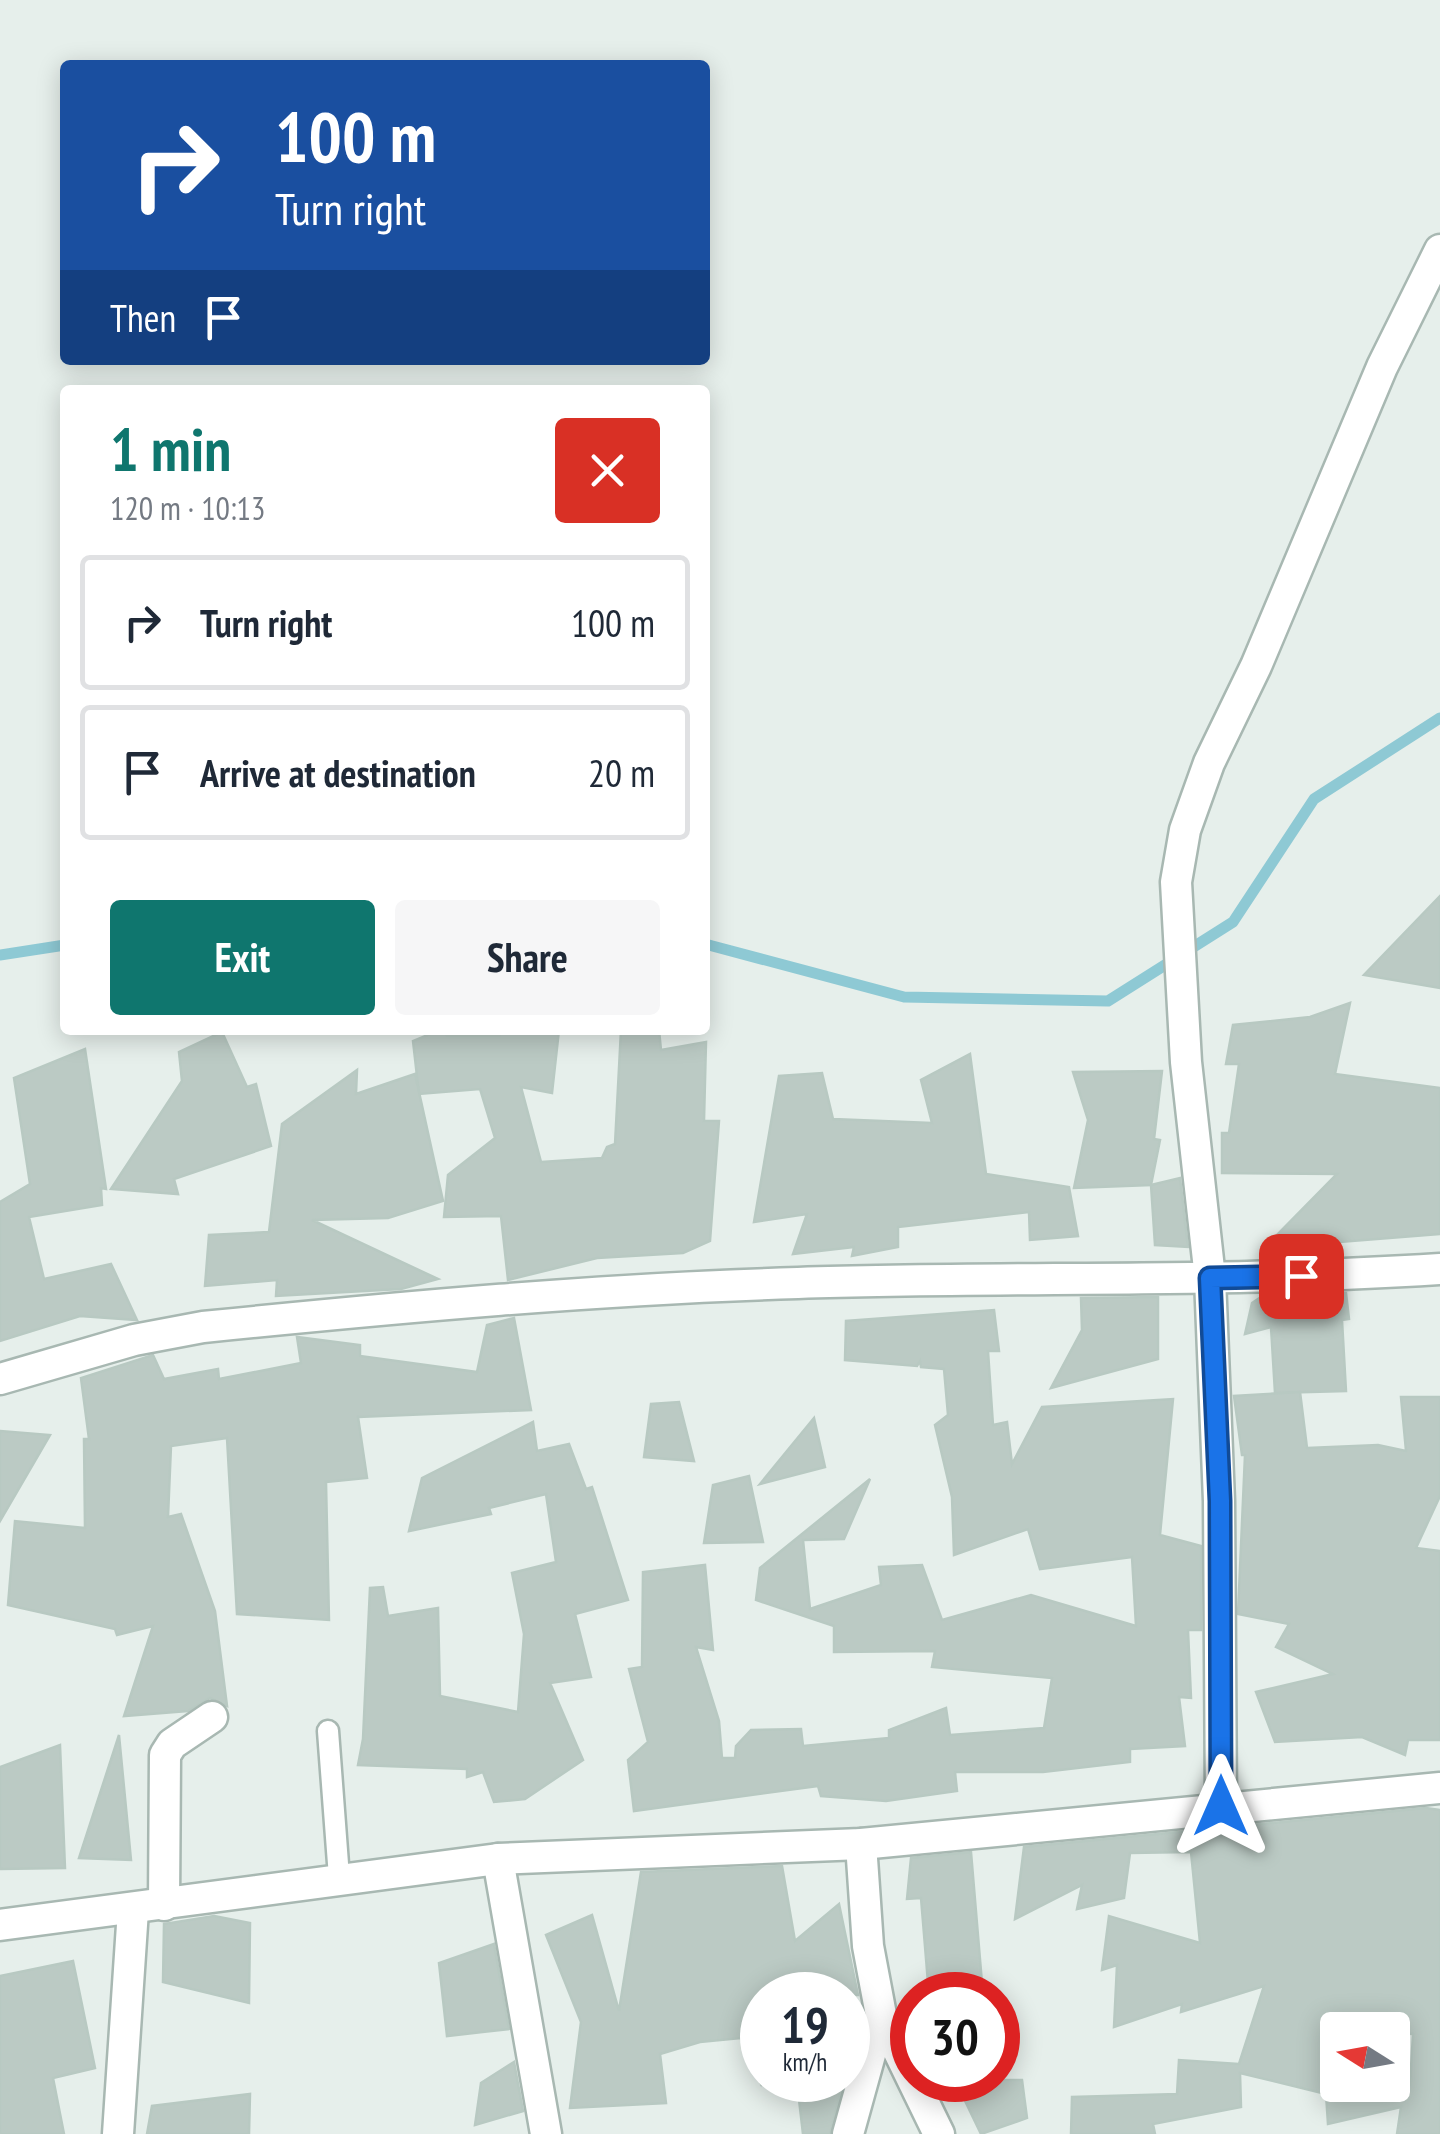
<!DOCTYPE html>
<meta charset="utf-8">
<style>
body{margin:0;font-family:"PT Sans Narrow",sans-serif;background:#f6f6f7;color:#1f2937;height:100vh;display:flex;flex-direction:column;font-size:38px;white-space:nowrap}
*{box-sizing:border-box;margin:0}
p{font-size:32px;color:#747a83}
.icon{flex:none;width:55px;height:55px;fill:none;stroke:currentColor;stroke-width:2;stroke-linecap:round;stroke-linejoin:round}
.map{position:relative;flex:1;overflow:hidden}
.drawer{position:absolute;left:60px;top:385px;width:650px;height:650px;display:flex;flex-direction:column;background:#fff;border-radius:10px;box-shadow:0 5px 25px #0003}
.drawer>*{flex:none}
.top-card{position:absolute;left:60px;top:60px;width:650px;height:305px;border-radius:10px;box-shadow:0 5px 25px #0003;background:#1a4fa0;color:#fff;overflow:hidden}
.needle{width:65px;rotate:281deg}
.tools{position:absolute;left:1320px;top:2012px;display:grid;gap:20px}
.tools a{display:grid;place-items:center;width:90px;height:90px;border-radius:10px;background:#fff;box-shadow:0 5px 25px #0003;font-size:50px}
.speed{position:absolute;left:740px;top:1972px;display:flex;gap:20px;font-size:50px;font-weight:700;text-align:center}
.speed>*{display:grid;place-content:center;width:130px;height:130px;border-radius:50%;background:#fff;box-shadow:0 5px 25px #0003;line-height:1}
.speed small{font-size:25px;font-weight:400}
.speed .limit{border:15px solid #d22;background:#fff;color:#111}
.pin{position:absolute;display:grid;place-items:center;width:85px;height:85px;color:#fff;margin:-42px;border-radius:20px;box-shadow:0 5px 15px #0006}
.me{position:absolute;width:110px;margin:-55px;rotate:0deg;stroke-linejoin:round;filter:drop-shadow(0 0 8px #0008)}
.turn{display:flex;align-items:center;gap:35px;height:210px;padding:0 50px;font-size:45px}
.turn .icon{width:130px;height:130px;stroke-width:2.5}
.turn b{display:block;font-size:70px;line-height:85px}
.then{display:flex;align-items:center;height:95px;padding:0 50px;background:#0003;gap:20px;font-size:38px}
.round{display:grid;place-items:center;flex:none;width:105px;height:105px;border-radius:10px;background:#f6f6f7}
.summary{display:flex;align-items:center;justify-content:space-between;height:170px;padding:0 50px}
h1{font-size:60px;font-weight:800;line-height:75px;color:#0f766e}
.cta{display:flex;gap:20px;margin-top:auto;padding:20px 50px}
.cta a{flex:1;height:115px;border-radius:10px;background:#0f766e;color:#fff;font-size:40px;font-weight:800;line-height:115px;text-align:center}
.cta a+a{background:#f6f6f7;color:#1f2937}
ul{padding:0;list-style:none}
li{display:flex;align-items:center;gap:30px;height:135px;margin:0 20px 15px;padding:0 30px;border:5px solid #e0e1e3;border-radius:10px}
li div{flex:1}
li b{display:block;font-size:38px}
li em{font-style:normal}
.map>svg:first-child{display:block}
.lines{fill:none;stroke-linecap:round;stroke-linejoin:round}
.stream{stroke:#8ec9d4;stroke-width:11}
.building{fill:#bbcac4;stroke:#b8c9c2;stroke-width:2.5;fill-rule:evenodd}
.service-casing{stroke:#a8b8b2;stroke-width:25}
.minor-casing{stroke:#a8b8b2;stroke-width:35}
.service{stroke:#fff;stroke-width:20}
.minor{stroke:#fff;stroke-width:30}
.route-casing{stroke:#114b97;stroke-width:25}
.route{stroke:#1a73e8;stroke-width:18}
</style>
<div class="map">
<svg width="1440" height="2134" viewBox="0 0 1440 2134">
<rect width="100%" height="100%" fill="#e6efeb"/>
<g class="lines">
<g class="stream">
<path d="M705,944L904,997L1108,1001L1233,922L1314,799L1440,718"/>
<path d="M0,955L65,945"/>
</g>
</g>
<g class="building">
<path d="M1440,896V988L1364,975Z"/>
<path d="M1350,1003L1335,1074L1440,1088V1234L1264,1248L1337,1174L1222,1173V1133H1229L1239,1064H1226L1233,1025L1310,1017Z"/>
<path d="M440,1030H446L447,1036H499L500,1030H559L552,1093L521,1087L541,1162L602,1158L607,1147L615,1144L621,1030H659L661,1050L706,1042L704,1121H719L710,1241L683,1253L597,1258L508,1280L501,1216L444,1217L448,1175L495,1138L480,1089L419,1094L413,1041Z"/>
<path d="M222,1032L247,1087L256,1084L271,1146L174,1179L178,1194L111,1189L182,1081L179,1052Z"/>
<path d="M85,1049L106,1189L101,1188L102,1205L29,1217L44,1279L111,1264L137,1320L80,1316L0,1341V1202L30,1184L14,1078Z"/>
<path d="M970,1054L986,1174L1069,1187L1078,1236L1030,1240L1029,1212L898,1227V1247L852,1256L854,1247L793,1254L807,1214L754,1222L779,1076L822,1073L833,1119L932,1123L921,1080Z"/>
<path d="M357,1070L356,1094L415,1074L443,1201L388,1218L312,1220L438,1279L401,1289L276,1296L277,1280L205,1286L209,1235L269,1232L282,1124Z"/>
<path d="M1162,1071L1154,1139L1160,1140L1151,1185L1074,1188L1088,1120L1073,1072Z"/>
<path d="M1180,1178L1188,1247L1155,1245L1151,1185Z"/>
<path d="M1346,1293L1349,1319L1342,1320L1346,1391L1275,1393L1271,1327L1245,1334L1252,1303L1264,1295Z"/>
<path d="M1158,1297V1359L1051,1388L1082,1330L1081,1298Z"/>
<path d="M994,1310L999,1351H988L993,1425L1007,1422L1012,1464L1042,1407L1173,1399L1160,1535L1201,1546V1630H1188L1191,1698L1179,1697L1185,1746L1130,1749V1762L1043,1772H955L957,1791L886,1801L821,1796L818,1786L634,1811L628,1760L648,1742L629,1669L642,1667L643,1572L705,1565L713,1650L696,1647L719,1721L722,1758H735L736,1746L751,1730L801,1729L803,1746L889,1738V1730L946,1708L950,1735L1044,1728L1052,1678L932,1667L935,1651L834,1652V1626L756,1600L760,1568L870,1479L844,1539L803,1540L810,1609L881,1585L879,1567L922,1565L942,1620L1031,1595L1136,1626L1132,1557L1040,1569L1028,1529L954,1555L952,1497L935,1425L948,1415L944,1369L921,1367L920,1361L917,1366L845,1360L846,1321Z"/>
<path d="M514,1318L531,1410L358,1417L367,1478L326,1482L329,1620L237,1614L227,1438L171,1446L168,1517L181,1514L215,1611L227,1706L210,1698L188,1711L124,1716L153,1626L117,1635L115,1629L8,1605L15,1521L85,1528L84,1439H89L81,1378L153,1355L164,1379L218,1369L219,1379L301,1363L297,1337L360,1345V1356L477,1372L487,1325Z"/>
<path d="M1300,1392L1307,1448L1378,1445L1406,1451L1401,1397H1440V1496L1416,1548L1440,1551V1740H1408L1405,1755L1362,1737L1275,1742L1256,1692L1333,1674L1276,1647L1289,1624L1238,1614L1245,1455H1242L1234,1396Z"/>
<path d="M679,1402L694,1461L644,1457L651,1404Z"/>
<path d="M814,1418L825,1467L760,1484Z"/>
<path d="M533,1422L537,1451L569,1444L586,1489L592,1487L628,1600L575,1614L591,1677L550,1683L583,1760L525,1799L494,1802L483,1772L467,1777V1769L358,1765L363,1739L370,1588L383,1587L388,1616L438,1608L440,1696L518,1712L524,1634L512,1573L556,1562L546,1494L489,1508L491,1514L409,1531L422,1478Z"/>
<path d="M0,1431L50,1435L0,1521Z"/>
<path d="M749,1476L763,1542L704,1543L713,1485Z"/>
<path d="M119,1735L131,1860L79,1858Z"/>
<path d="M60,1745L65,1868L0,1869V1767Z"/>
<path d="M1426,1808L1440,1810V2134H1397L1401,2107L1328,2124L1326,2094L1240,2073L1241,2107L1153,2124L1155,2134H1071L1072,2097L1177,2094L1179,2060L1239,2064L1264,1986L1181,2012L1182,2004L1114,2027L1117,1965L1102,1970L1109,1916L1200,1943L1191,1852L1130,1853L1124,1898L1077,1909L1082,1885L1015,1919L1024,1847ZM1338,2030L1413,2034L1410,2085H1338Z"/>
<path d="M971,1852L983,1995H929L921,1898L907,1899L911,1858Z"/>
<path d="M782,1866L795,1941L839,1904L858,1995H762V2086L741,2038L700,2042L660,2054L666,2103L570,2108L581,2022L546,1935L592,1915L619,2011L641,1872Z"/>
<path d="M214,1916L250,1923L249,2003L163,1982L164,1924Z"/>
<path d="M494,1944L509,2029L447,2036L439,1963Z"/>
<path d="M73,1961L95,2068L53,2078L64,2134H0V1976Z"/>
<path d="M514,2062L523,2111L475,2125L481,2083Z"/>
<path d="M807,2080H844L830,2134H803L798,2091Z"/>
<path d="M955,2080H1022L1027,2118L981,2134Z"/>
<path d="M250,2094L249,2134H147L152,2106Z"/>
</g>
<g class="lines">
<g class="service-casing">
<path id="service" d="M328,1731L339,1877"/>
</g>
<g class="minor-casing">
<g id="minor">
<path d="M0,1379L134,1340L203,1327C401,1307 599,1289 798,1283C1012,1276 1226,1283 1440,1269"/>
<path d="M1221,1806L1219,1501L1210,1278L1186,1062L1176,882L1185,830L1209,763L1256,666L1382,367L1440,250"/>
<path d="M861,1844L868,1946L881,2015L939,2134"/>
<path d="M498,1859L546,2134"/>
<path d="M164,1905L165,1755L172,1744L212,1717"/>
<path d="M0,1925L498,1859L861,1844L1440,1788"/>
<path d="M118,2134L133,1910"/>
<path d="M848,2134L881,2015"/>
</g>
</g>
<use href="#service" class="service"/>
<use href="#minor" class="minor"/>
</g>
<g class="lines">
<g class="route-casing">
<path id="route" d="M1221,1806L1220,1501L1210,1278L1301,1276"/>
</g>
<use href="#route" class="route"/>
</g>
</svg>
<div class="tools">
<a><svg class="needle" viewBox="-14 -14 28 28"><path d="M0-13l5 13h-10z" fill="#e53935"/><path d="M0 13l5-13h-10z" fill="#747a83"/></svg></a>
</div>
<div class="speed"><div>19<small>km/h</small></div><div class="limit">30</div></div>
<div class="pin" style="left:1301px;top:1276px;background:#d93025"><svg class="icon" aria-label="arrive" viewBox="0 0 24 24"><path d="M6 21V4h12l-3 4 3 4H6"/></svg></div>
<svg class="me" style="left:1221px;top:1806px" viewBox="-20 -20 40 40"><path d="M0-17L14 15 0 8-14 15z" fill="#1a73e8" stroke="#fff" stroke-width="4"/></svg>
<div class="top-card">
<div class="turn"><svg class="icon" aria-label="right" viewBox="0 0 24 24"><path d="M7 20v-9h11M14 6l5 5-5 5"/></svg><div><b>100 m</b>Turn right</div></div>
<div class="then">Then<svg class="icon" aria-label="arrive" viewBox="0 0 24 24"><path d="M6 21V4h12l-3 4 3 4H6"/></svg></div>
</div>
<section class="drawer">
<div class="summary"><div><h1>1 min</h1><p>120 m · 10:13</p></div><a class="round" style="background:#d93025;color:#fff"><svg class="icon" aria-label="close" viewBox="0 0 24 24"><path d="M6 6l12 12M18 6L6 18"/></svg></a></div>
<ul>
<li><svg class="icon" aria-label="right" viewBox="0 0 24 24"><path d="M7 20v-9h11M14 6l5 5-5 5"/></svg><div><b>Turn right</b></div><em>100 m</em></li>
<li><svg class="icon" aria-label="arrive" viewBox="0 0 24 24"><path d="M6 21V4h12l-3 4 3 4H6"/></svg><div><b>Arrive at destination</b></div><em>20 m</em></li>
</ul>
<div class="cta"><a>Exit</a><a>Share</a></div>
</section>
</div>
